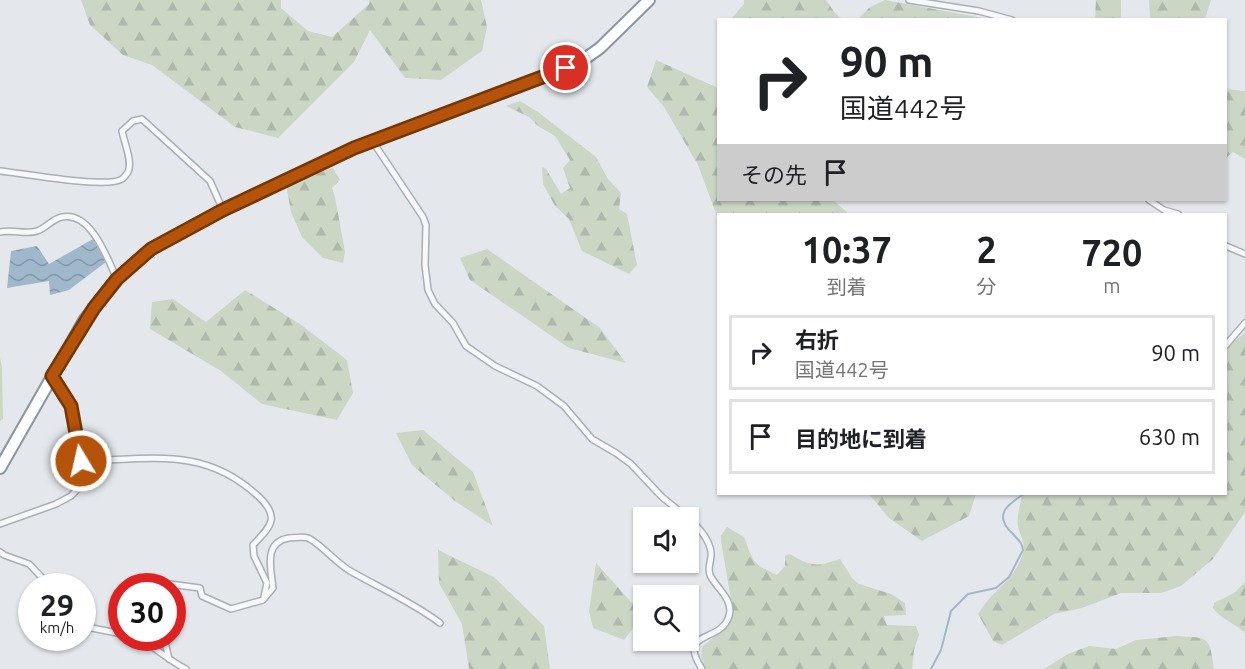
<!DOCTYPE html>
<html lang="ja">
<meta charset="utf-8">
<style>
body{margin:0;font-family:Ubuntu,"Noto Sans JP",sans-serif;background:#f2f2f2;color:#202124;height:100vh;display:flex;flex-direction:column;font-size:22px;white-space:nowrap}
*{box-sizing:border-box;margin:0}
p{font-size:20px;color:#757577}
.icon{flex:none;width:33px;height:33px;fill:none;stroke:currentColor;stroke-width:2;stroke-linecap:round;stroke-linejoin:round}
.map{position:relative;flex:1;overflow:hidden}
.details{position:absolute;left:717px;top:213px;width:510px;height:282px;display:flex;flex-direction:column;background:#fff;border-radius:0px;box-shadow:0 2px 4px #0004}
.details>*{flex:none}
.hud{position:absolute;left:717px;top:18px;width:510px;height:183px;border-radius:0px;box-shadow:0 2px 4px #0004;background:#fff;color:#202124;overflow:hidden}
.buttons{position:absolute;left:633px;top:507px;display:grid;gap:12px}
.buttons a{display:grid;place-items:center;width:66px;height:66px;border-radius:0px;background:#fff;box-shadow:0 2px 4px #0004;font-size:30px}
.speed{position:absolute;left:18px;top:573px;display:flex;gap:12px;font-size:30px;font-weight:700;text-align:center}
.speed>*{display:grid;place-content:center;width:78px;height:78px;border-radius:50%;background:#fff;box-shadow:0 2px 4px #0004;line-height:1}
.speed small{font-size:15px;font-weight:400}
.speed .limit{border:9px solid #d22;background:#fff;color:#111}
.pin{position:absolute;display:grid;place-items:center;width:51px;height:51px;color:#fff;margin:-26px;border:3px solid #fff;border-radius:50%;box-shadow:0 2px 6px #0007}
.me{position:absolute;width:66px;margin:-33px;rotate:351deg;stroke-linejoin:round;filter:drop-shadow(0 0 4px #0008)}
.turn{display:flex;align-items:center;gap:21px;height:126px;padding:0 24px;font-size:27px}
.turn .icon{width:78px;height:78px;stroke-width:2.5}
.turn b{display:block;font-size:42px;line-height:51px}
.then{display:flex;align-items:center;height:57px;padding:0 24px;background:#0003;gap:12px;font-size:22px}
.eta{display:flex;justify-content:space-evenly;align-items:center;height:102px;text-align:center}
.eta b{font-size:36px;font-weight:700;line-height:42px}
ul{padding:0;list-style:none}
li{display:flex;align-items:center;gap:18px;height:75px;margin:0 12px 9px;padding:0 12px;border:3px solid #e0e0e0;border-radius:0px}
li div{flex:1}
li b{display:block;font-size:22px}
li em{font-style:normal}
.map>svg:first-child{display:block}
.forest{fill:url(#forest-firs)}
.water{fill:url(#water-waves)}
.lines{fill:none;stroke-linecap:round;stroke-linejoin:round}
.stream{stroke:#9fb8cc;stroke-width:2}
.street-casing{stroke:#a9afb7;stroke-width:8}
.highway-casing{stroke:#8b96a3;stroke-width:14}
.street{stroke:#f7f8fa;stroke-width:5}
.highway{stroke:#fff;stroke-width:10}
.route-casing{stroke:#753606;stroke-width:15}
.route{stroke:#b45309;stroke-width:10}
</style>
<div class="map">
<svg width="1245" height="669" viewBox="0 0 1245 669">
<defs>
<pattern id="forest-firs" width="22" height="20" patternUnits="userSpaceOnUse" patternTransform="scale(1.5)"><rect width="22" height="20" fill="#cbd6c5"/><path d="M5 1l3.5 6h-7zM16 11l3.5 6h-7z" fill="#aeb8ab"/></pattern>
<pattern id="water-waves" width="16" height="10" patternUnits="userSpaceOnUse" patternTransform="scale(1.5)"><rect width="16" height="10" fill="#9fb8cc"/><path d="M0 5q4-4 8 0t8 0" fill="none" stroke="#8296a7"/></pattern>
</defs>
<rect width="100%" height="100%" fill="#e4e8ec"/>
<g class="forest">
<path d="M81,0H281V8L308,31L332,37L369,4V0H481L487,27L482,51L441,80L405,78L370,30L354,62L278,138L235,127L152,65L123,55L90,25Z"/>
<path d="M744,0H826L835,13L842,19H731L744,4Z"/>
<path d="M885,0L988,19H858L870,7Z"/>
<path d="M1096,0H1121V19H1095Z"/>
<path d="M1149,0H1211L1205,19L1150,20Z"/>
<path d="M656,60L718,88V200H833L849,214H718V219L698,165L664,107L647,87Z"/>
<path d="M1226,89L1245,91V159L1233,152L1226,158Z"/>
<path d="M520,101L538,112L596,157L608,179L621,193L619,209L627,214L637,265L629,274L582,251L569,219L555,206L543,184L542,167L546,169L561,194L570,188L563,168L570,160L555,136L538,126L529,117L506,106Z"/>
<path d="M333,168L340,180L332,188L335,197L345,252L343,263L323,258L302,237L291,212L286,184Z"/>
<path d="M487,249L600,328L626,363L569,348L470,280L460,258Z"/>
<path d="M245,290L300,324L347,360L353,393L337,420L262,404L221,371L150,329L152,302L173,299L206,322Z"/>
<path d="M1245,333V512L1213,559L1181,586L1161,593H1121L1082,608L1054,614L1002,645L993,641L978,614C991,591 1016,580 1023,553C1026,543 1020,536 1018,526C1016,517 1021,503 1022,494H1226V342H1233Z"/>
<path d="M0,358L2,367L3,419L0,421Z"/>
<path d="M423,430L473,472L493,526L455,501L412,465L396,433Z"/>
<path d="M869,494H976L969,516L922,541L889,518Z"/>
<path d="M727,527L744,537C754,562 751,563 777,575L785,566V556L790,554C812,567 816,567 840,559L852,578L859,584L891,594L905,603L906,615L884,616L887,625L916,626L919,635L914,650L912,669H706L701,657L703,646C716,636 726,627 733,611L721,541V536Z"/>
<path d="M438,550L494,577L544,626L550,669H469L462,624L439,583Z"/>
<path d="M596,563L632,603H643V615L624,640L593,628L589,611Z"/>
<path d="M1245,582V633C1236,624 1220,619 1213,608L1214,603L1234,593Z"/>
<path d="M1177,636C1210,638 1209,636 1214,669H1044L1068,654L1089,646L1116,649L1136,640Z"/>
</g>
<path class="water" d="M93,239L106,262L69,290L50,295L49,281L7,288L11,251L37,246L49,264Z"/>
<g class="lines">
<path class="stream" d="M931,669L941,650L951,611L968,594L996,588L1009,577L1023,550C1022,542 1018,540 1013,534C992,515 1008,504 1024,494"/>
<g class="street-casing">
<g id="street">
<path d="M909,0L979,11L1012,20"/>
<path d="M373,142L423,217L426,225L425,265L428,290L435,304L453,323L466,346L495,366L537,386L564,406L592,439L616,453L631,464L662,497L688,518"/>
<path d="M0,171C21,173 107,189 122,179C124,178 126,175 128,172C133,162 124,142 122,131L133,121L142,119L210,181L223,210"/>
<path d="M1149,200L1164,210L1178,214"/>
<path d="M0,232C12,229 26,235 37,231C46,228 52,219 62,217C91,211 107,258 117,279"/>
<path d="M1226,246L1245,254"/>
<path d="M1226,345L1245,323"/>
<path d="M81,461C149,460 204,445 259,497C281,518 270,527 253,545L254,556L267,583L264,597"/>
<path d="M688,518C698,527 709,538 711,552C712,560 707,567 710,575C716,588 734,599 729,616C721,644 676,629 702,669"/>
<path d="M0,524L56,504L71,496L81,485L83,473L71,407L53,376"/>
<path d="M0,552L4,555L29,564L50,586"/>
<path d="M158,586L162,583L200,588L202,596L231,609L263,600L273,588C271,569 263,542 289,538C294,538 302,536 308,538C320,543 338,565 352,572C382,589 412,602 440,623"/>
<path d="M82,615L92,628L122,634"/>
<path d="M137,638C154,646 168,660 186,669"/>
<path d="M164,638L169,659"/>
</g>
</g>
<g class="highway-casing">
<path id="highway" d="M0,468L85,319L117,279L151,249L223,210L354,148L549,75L586,58L600,48L649,0"/>
</g>
<use href="#street" class="street"/>
<use href="#highway" class="highway"/>
</g>
<g class="lines">
<g class="route-casing">
<path id="route" d="M81,461L71,406L52,376L94,308L117,279L151,249L223,210L354,148L566,68"/>
</g>
<use href="#route" class="route"/>
</g>
</svg>
<div class="buttons">
<a><svg class="icon" aria-label="sound" viewBox="0 0 24 24"><path d="M4 9h4l5-4v14l-5-4H4zM17 9q2 3 0 6"/></svg></a>
<a><svg class="icon" aria-label="search" viewBox="0 0 24 24"><circle cx="10" cy="10" r="6"/><path d="M15 15l6 6"/></svg></a>
</div>
<div class="speed"><div>29<small>km/h</small></div><div class="limit">30</div></div>
<div class="pin" style="left:566px;top:68px;background:#d93025"><svg class="icon" aria-label="arrive" viewBox="0 0 24 24"><path d="M6 21V4h12l-3 4 3 4H6"/></svg></div>
<svg class="me" style="left:81px;top:461px" viewBox="-20 -20 40 40"><circle r="17" fill="#b45309" stroke="#fff" stroke-width="3"/><path d="M0-11L8 9 0 5-8 9z" fill="#fff"/></svg>
<div class="hud">
<div class="turn"><svg class="icon" aria-label="right" viewBox="0 0 24 24"><path d="M7 20v-9h11M14 6l5 5-5 5"/></svg><div><b>90 m</b>国道442号</div></div>
<div class="then">その先<svg class="icon" aria-label="arrive" viewBox="0 0 24 24"><path d="M6 21V4h12l-3 4 3 4H6"/></svg></div>
</div>
<section class="details">
<div class="eta">
<div><b>10:37</b><p>到着</p></div>
<div><b>2</b><p>分</p></div>
<div><b>720</b><p>m</p></div>
</div>
<ul>
<li><svg class="icon" aria-label="right" viewBox="0 0 24 24"><path d="M7 20v-9h11M14 6l5 5-5 5"/></svg><div><b>右折</b><p>国道442号</p></div><em>90 m</em></li>
<li><svg class="icon" aria-label="arrive" viewBox="0 0 24 24"><path d="M6 21V4h12l-3 4 3 4H6"/></svg><div><b>目的地に到着</b></div><em>630 m</em></li>
</ul>
</section>
</div>
